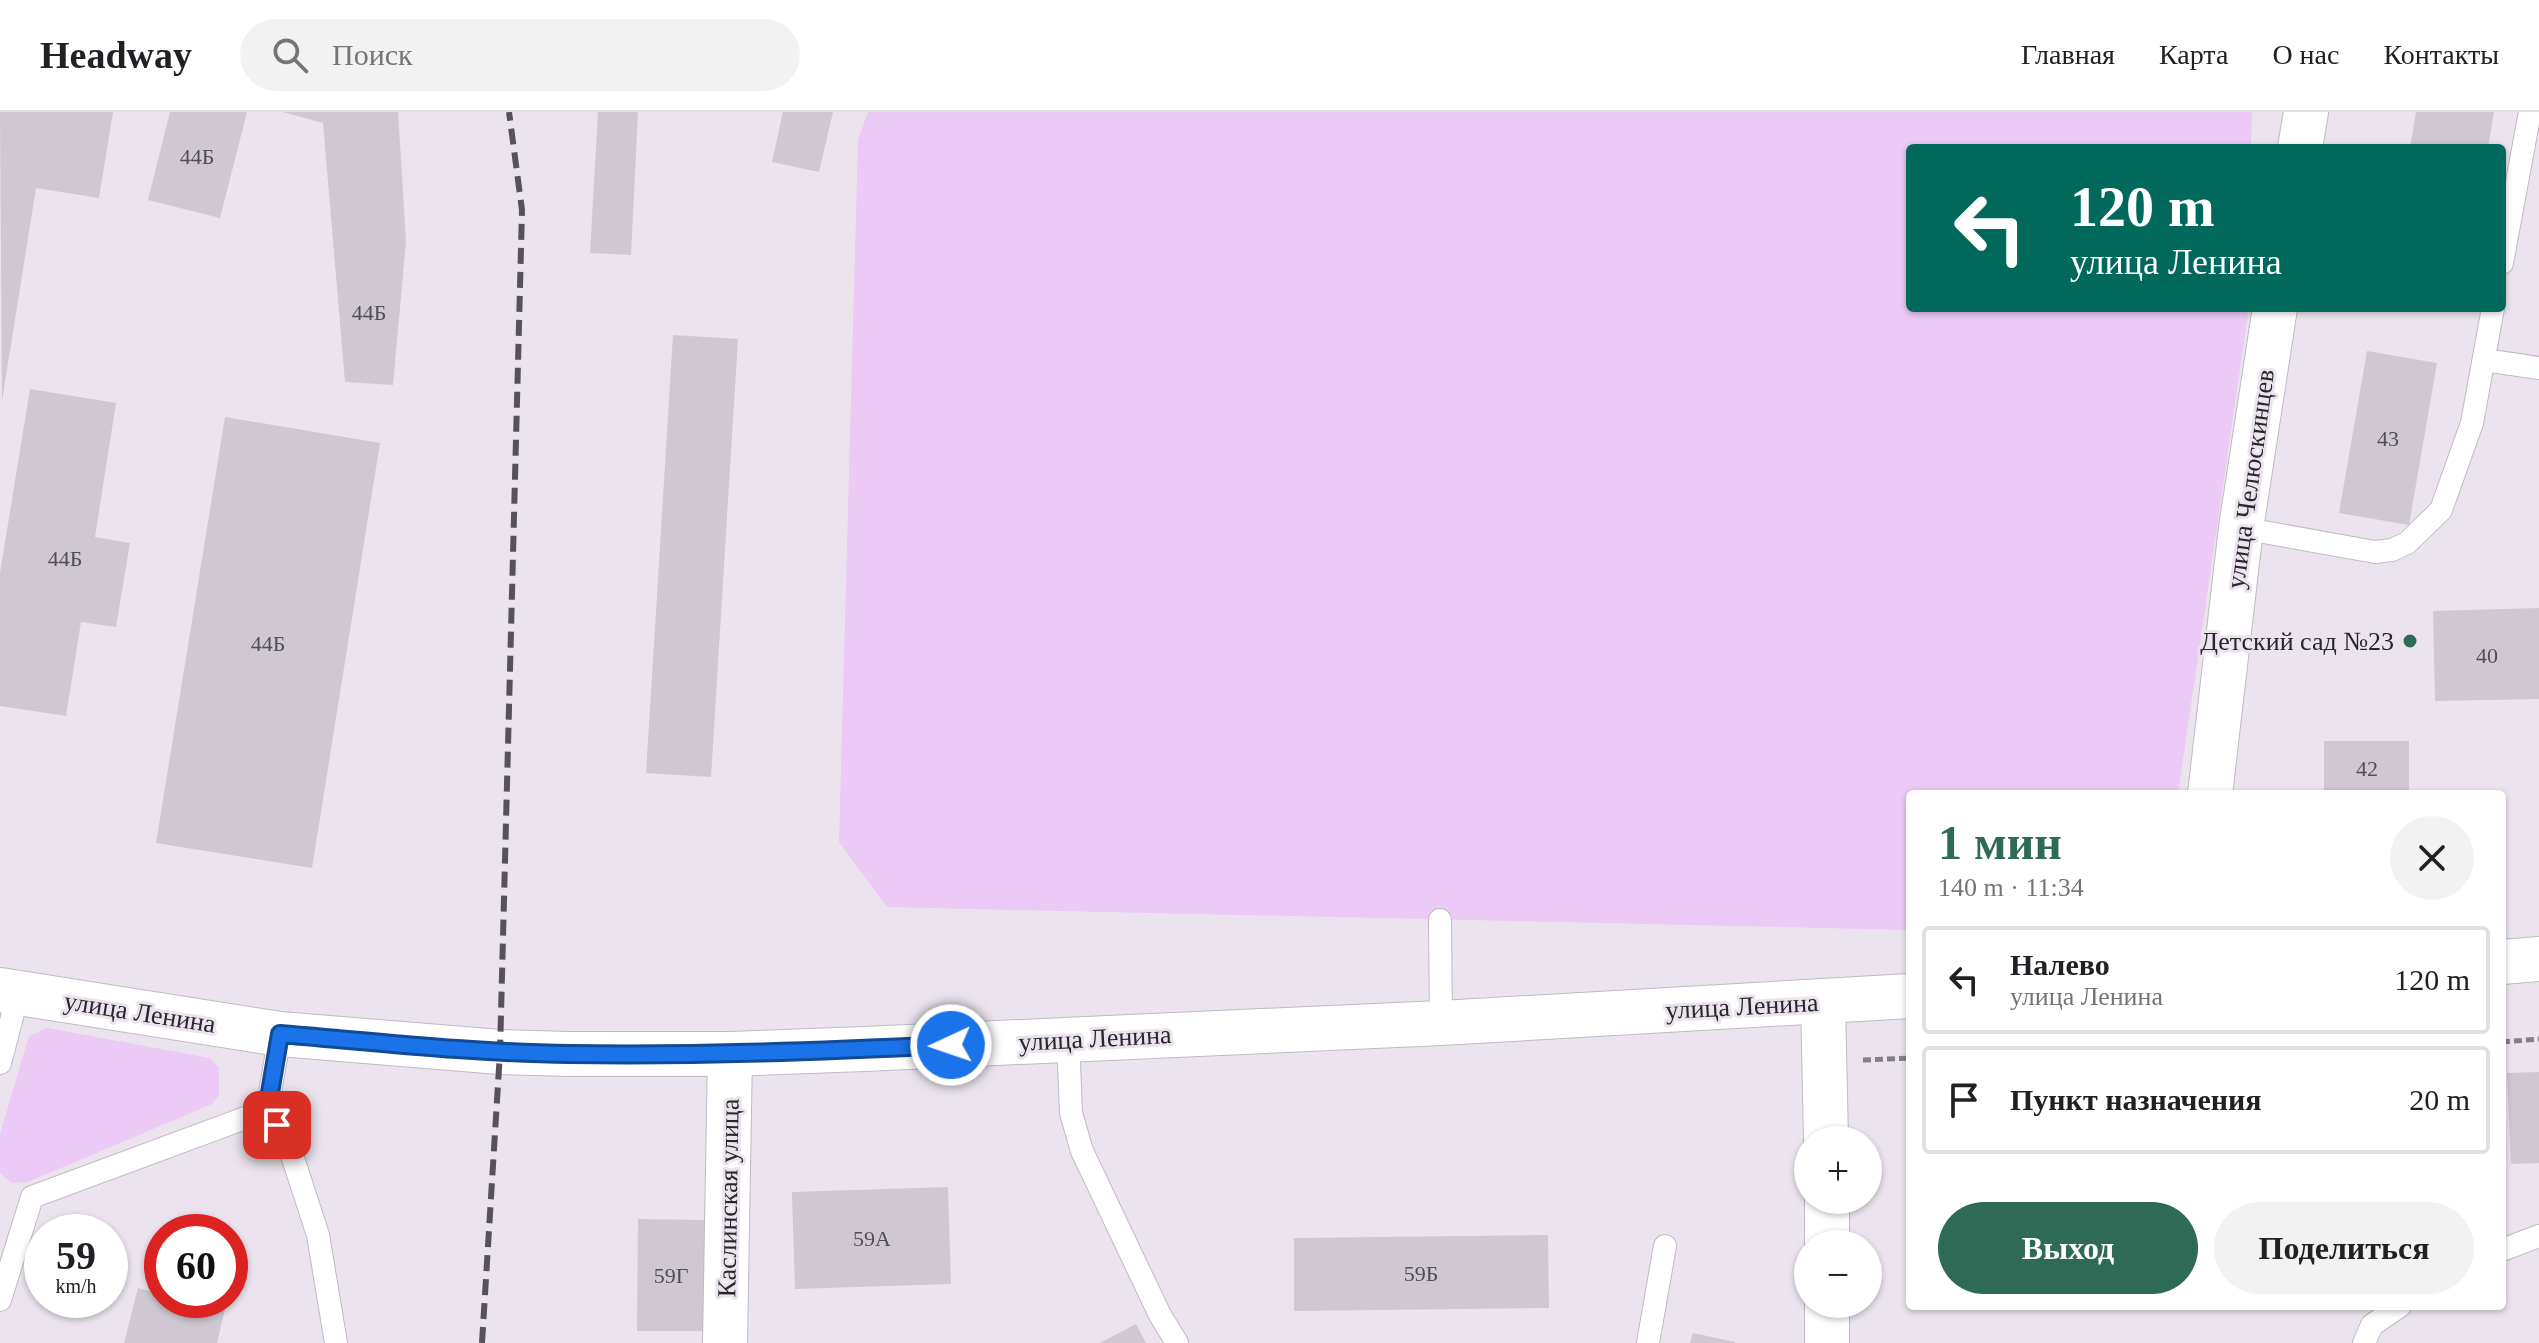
<!DOCTYPE html>
<html lang="ru">
<meta charset="utf-8">
<style>
body{margin:0;font-family:Georgia,serif;background:#f2f2f2;color:#202124;height:100vh;display:flex;flex-direction:column;font-size:30px;white-space:nowrap}
*{box-sizing:border-box;margin:0}
p{font-size:26px;color:#757577}
.icon{flex:none;width:44px;height:44px;fill:none;stroke:currentColor;stroke-width:2;stroke-linecap:round;stroke-linejoin:round}
.map{position:relative;flex:1;overflow:hidden}
.sheet{position:absolute;left:1906px;top:678px;width:600px;height:520px;display:flex;flex-direction:column;background:#fff;border-radius:8px;box-shadow:0 2px 6px #0004}
.sheet>*{flex:none}
.banner{position:absolute;left:1906px;top:32px;width:600px;height:168px;border-radius:8px;box-shadow:0 2px 6px #0004;background:#00695c;color:#fff;overflow:hidden}
.tools{position:absolute;left:1794px;top:1014px;display:grid;gap:16px}
.tools a{display:grid;place-items:center;width:88px;height:88px;border-radius:50%;background:#fff;box-shadow:0 2px 6px #0004;font-size:40px}
.speed{position:absolute;left:24px;top:1102px;display:flex;gap:16px;font-size:40px;font-weight:700;text-align:center}
.speed>*{display:grid;place-content:center;width:104px;height:104px;border-radius:50%;background:#fff;box-shadow:0 2px 6px #0004;line-height:1}
.speed small{font-size:20px;font-weight:400}
.speed .limit{border:12px solid #d22;background:#fff;color:#111}
.pin{position:absolute;display:grid;place-items:center;width:68px;height:68px;color:#fff;margin:-34px;border-radius:16px;box-shadow:0 4px 12px #0006}
.me{position:absolute;width:88px;margin:-44px;rotate:267deg;stroke-linejoin:round;filter:drop-shadow(0 0 6px #0008)}
.turn{display:flex;align-items:center;gap:28px;height:168px;padding:0 32px;font-size:36px}
.turn .icon{width:104px;height:104px;stroke-width:2.5}
.turn b{display:block;font-size:56px;line-height:68px}
.round{display:grid;place-items:center;flex:none;width:84px;height:84px;border-radius:42px;background:#f2f2f2}
.headline{display:flex;align-items:center;justify-content:space-between;height:136px;padding:0 32px}
h1{font-size:48px;font-weight:700;line-height:60px;color:#2e6a55}
.primary-button{display:flex;gap:16px;margin-top:auto;padding:16px 32px}
.primary-button a{flex:1;height:92px;border-radius:48px;background:#2e6a55;color:#fff;font-size:32px;font-weight:700;line-height:92px;text-align:center}
.primary-button a+a{background:#f2f2f2;color:#202124}
ul{padding:0;list-style:none}
li{display:flex;align-items:center;gap:24px;height:108px;margin:0 16px 12px;padding:0 16px;border:4px solid #e0e0e0;border-radius:8px}
li div{flex:1}
li b{display:block;font-size:30px}
li em{font-style:normal}
header{display:flex;align-items:center;gap:48px;box-sizing:border-box;height:112px;padding:0 40px;background:#fff;border-bottom:2px solid #e0e0e0}
header strong{font-size:38px}
nav{display:flex;gap:44px;margin-inline-start:auto;font-size:28px}
.search{width:560px;height:72px;background:#f2f2f2;display:flex;align-items:center;gap:20px;box-sizing:border-box;padding:0 28px;border-radius:44px;color:#757577;font-size:30px}
.map>svg:first-child{display:block}
.green{fill:#ebcaf5}
.building{fill:#cfc7d1}
.lines{fill:none;stroke-linecap:round;stroke-linejoin:round}
.service-casing{stroke:#c1b9c3;stroke-width:24}
.minor-casing{stroke:#c1b9c3;stroke-width:46}
.tertiary-casing{stroke:#c1b9c3;stroke-width:46}
.secondary-casing{stroke:#c1b9c3;stroke-width:46}
.primary-casing{stroke:#c1b9c3;stroke-width:46}
.path{stroke:#847f86;stroke-width:5;stroke-dasharray:8 4;stroke-linecap:butt}
.service{stroke:#fff;stroke-width:22}
.minor{stroke:#fff;stroke-width:44}
.tertiary{stroke:#fff;stroke-width:44}
.secondary{stroke:#fff;stroke-width:44}
.primary{stroke:#fff;stroke-width:44}
.rail{stroke:#565257;stroke-width:6;stroke-dasharray:16 8;stroke-linecap:butt}
.route-casing{stroke:#114b97;stroke-width:20}
.route{stroke:#1a73e8;stroke-width:14}
.poi-dot{fill:#2e6a55;stroke:#ebe4ee;stroke-width:3}
.labels{text-anchor:middle;stroke-width:6;stroke-linejoin:round;paint-order:stroke}
.number-label{font-size:22px;fill:#524e54}
.street-label{font-size:26px;fill:#29262a;stroke:#ebe4ee}
.poi-label{font-size:26px;fill:#29262a;stroke:#ebe4ee;text-anchor:end}
</style>
<header>
<strong>Headway</strong>
<div class="search"><svg class="icon" aria-label="search" viewBox="0 0 24 24"><circle cx="10" cy="10" r="6"/><path d="M15 15l6 6"/></svg>Поиск</div>
<nav><a>Главная</a><a>Карта</a><a>О нас</a><a>Контакты</a></nav>
</header>
<div class="map">
<svg width="2539" height="1231" viewBox="0 0 2539 1231">
<rect width="100%" height="100%" fill="#ebe4ee"/>
<g class="green">
<path d="M868,0H2252L2251,36H1910V196H2249L2178,682H1910V818L887,795L839,730L858,28Z"/>
<path d="M47,916L210,946L219,956V983L212,992L28,1070L12,1071L0,1061V1022L29,924Z"/>
</g>
<g class="building">
<path d="M0,0H113L99,86L36,76L2,289Z"/>
<path d="M170,0H247L220,106L148,88Z"/>
<path d="M283,0H398L406,129L393,273L345,270L323,11Z"/>
<path d="M598,0H638L631,143L590,141Z"/>
<path d="M783,0H833L819,60L772,50Z"/>
<path d="M2416,0H2494L2488,36H2410Z"/>
<path d="M673,223L738,227L711,665L646,661Z"/>
<path d="M2367,239L2437,251L2409,413L2339,401Z"/>
<path d="M30,277L116,291L95,425L130,431L116,515L81,510L66,604L0,594V461Z"/>
<path d="M225,305L380,331L312,756L156,731Z"/>
<path d="M2539,496V587L2435,589L2433,499Z"/>
<rect x="2324" y="629" width="85" height="53"/>
<path d="M2539,960V1051L2511,1052L2507,961Z"/>
<path d="M948,1075L951,1172L795,1177L792,1080Z"/>
<path d="M638,1107L705,1108L704,1219H637Z"/>
<path d="M1548,1123L1549,1196L1294,1199V1126Z"/>
<path d="M138,1176L162,1182V1188H187L225,1197L217,1231H124Z"/>
<path d="M1136,1212L1146,1231H1100Z"/>
<path d="M1693,1221L1735,1230V1231H1690Z"/>
</g>
<g class="lines">
<g class="service-casing">
<g id="service">
<path d="M2502,151L2530,0"/>
<path d="M2484,248L2539,256"/>
<path d="M2241,416L2375,440L2392,438L2407,431L2441,398L2472,311L2493,196"/>
<path d="M1440,808L1441,911"/>
<path d="M280,922L267,998L287,1028L318,1123L336,1231"/>
<path d="M1068,927L1071,1001L1082,1039L1160,1203L1177,1231"/>
<path d="M0,951L18,882"/>
<path d="M2502,1138L2539,1124"/>
<path d="M0,1188L32,1085L267,998"/>
<path d="M1648,1231L1665,1134"/>
<path d="M2364,1231L2372,1213L2400,1194"/>
</g>
</g>
<g class="minor-casing">
<path id="minor" d="M725,1231L730,942"/>
</g>
<g class="tertiary-casing">
<g id="tertiary">
<path d="M2300,36L2306,0"/>
<path d="M2210,682L2241,416L2275,196"/>
</g>
</g>
<g class="secondary-casing">
<g id="secondary">
<path d="M1823,889L1826,1028"/>
<path d="M1827,1088V1132"/>
<path d="M1827,1231V1192"/>
</g>
</g>
<g class="primary-casing">
<g id="primary">
<path d="M2502,850L2539,847"/>
<path d="M0,878L280,922L500,940L569,942H730L864,937L1441,911L1910,884"/>
</g>
</g>
<g class="path">
<path d="M2502,930L2539,927"/>
<path d="M1863,948L1910,946"/>
</g>
<use href="#service" class="service"/>
<use href="#minor" class="minor"/>
<use href="#tertiary" class="tertiary"/>
<use href="#secondary" class="secondary"/>
<use href="#primary" class="primary"/>
<path class="rail" d="M482,1231L500,940L522,98L509,0"/>
</g>
<g class="lines">
<g class="route-casing">
<path id="route" d="M277,1013L267,998L280,922C376,930 473,941 570,942C697,944 824,939 951,933"/>
</g>
<use href="#route" class="route"/>
</g>
<circle class="poi-dot" cx="2410" cy="529" r="8"/>
<g class="labels">
<g class="number-label">
<text x="197" y="52">44Б</text>
<text x="369" y="208">44Б</text>
<text x="2388" y="334">43</text>
<text x="65" y="454">44Б</text>
<text x="268" y="539">44Б</text>
<text x="2487" y="551">40</text>
<text x="2367" y="664">42</text>
<text x="872" y="1134">59А</text>
<text x="1421" y="1169">59Б</text>
<text x="671" y="1171">59Г</text>
</g>
<g class="street-label">
<text transform="translate(2250 367) rotate(-82)" y="9">улица Челюскинцев</text>
<text transform="translate(1742 894) rotate(-3)" y="9">улица Ленина</text>
<text transform="translate(140 900) rotate(9)" y="9">улица Ленина</text>
<text transform="translate(1095 926) rotate(-3)" y="9">улица Ленина</text>
<text transform="translate(728 1086) rotate(-89)" y="9">Каслинская улица</text>
</g>
<g class="poi-label">
<text x="2394" y="538">Детский сад №23</text>
</g>
</g>
</svg>
<div class="tools">
<a>+</a>
<a>−</a>
</div>
<div class="speed"><div>59<small>km/h</small></div><div class="limit">60</div></div>
<div class="pin" style="left:277px;top:1013px;background:#d93025"><svg class="icon" aria-label="arrive" viewBox="0 0 24 24"><path d="M6 21V4h12l-3 4 3 4H6"/></svg></div>
<svg class="me" style="left:951px;top:933px" viewBox="-20 -20 40 40"><circle r="17" fill="#1a73e8" stroke="#fff" stroke-width="3"/><path d="M0-11L8 9 0 5-8 9z" fill="#fff"/></svg>
<div class="banner">
<div class="turn"><svg class="icon" aria-label="left" viewBox="0 0 24 24"><path d="M17 20v-9H6M10 6l-5 5 5 5"/></svg><div><b>120 m</b>улица Ленина</div></div>
</div>
<section class="sheet">
<div class="headline"><div><h1>1 мин</h1><p>140 m · 11:34</p></div><a class="round"><svg class="icon" aria-label="close" viewBox="0 0 24 24"><path d="M6 6l12 12M18 6L6 18"/></svg></a></div>
<ul>
<li><svg class="icon" aria-label="left" viewBox="0 0 24 24"><path d="M17 20v-9H6M10 6l-5 5 5 5"/></svg><div><b>Налево</b><p>улица Ленина</p></div><em>120 m</em></li>
<li><svg class="icon" aria-label="arrive" viewBox="0 0 24 24"><path d="M6 21V4h12l-3 4 3 4H6"/></svg><div><b>Пункт назначения</b></div><em>20 m</em></li>
</ul>
<div class="primary-button"><a>Выход</a><a>Поделиться</a></div>
</section>
</div>
